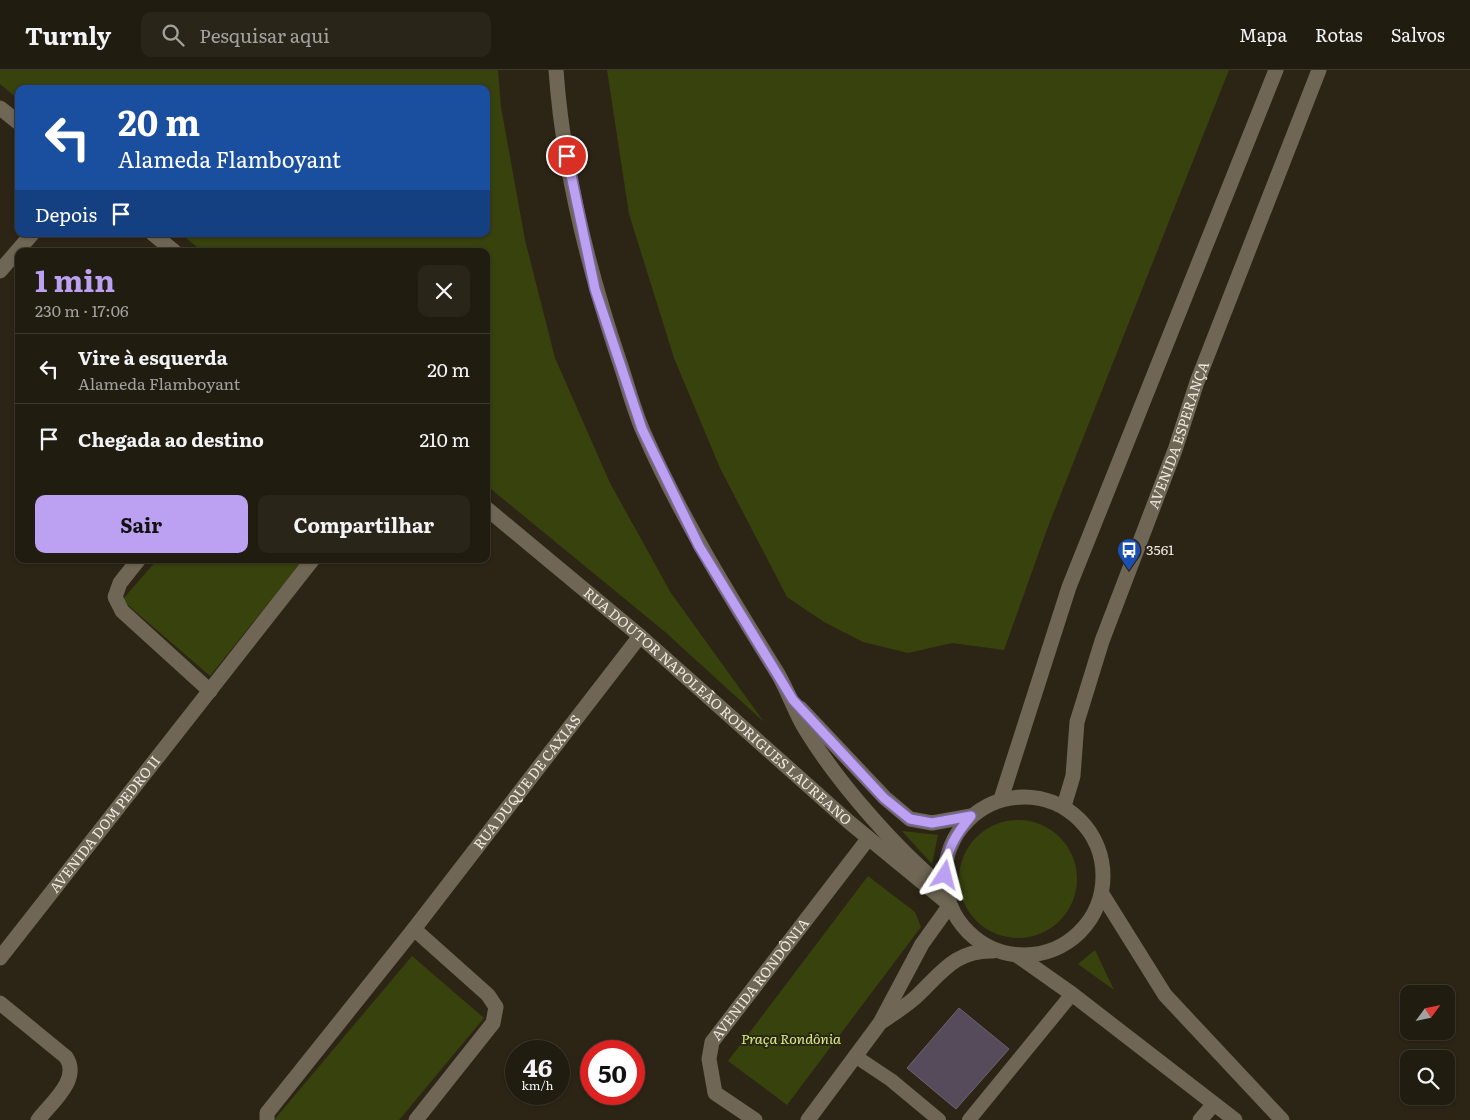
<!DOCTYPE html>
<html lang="pt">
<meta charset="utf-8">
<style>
body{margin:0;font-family:Literata,serif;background:#292519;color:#f1f3f6;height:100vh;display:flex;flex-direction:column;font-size:19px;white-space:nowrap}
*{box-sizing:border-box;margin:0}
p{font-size:16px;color:#a2a19f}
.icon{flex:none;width:28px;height:28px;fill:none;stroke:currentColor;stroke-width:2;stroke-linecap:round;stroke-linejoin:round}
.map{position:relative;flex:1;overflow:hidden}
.drawer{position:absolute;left:15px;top:178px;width:475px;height:315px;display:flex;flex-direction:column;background:#211c10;border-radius:10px;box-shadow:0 1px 4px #0004,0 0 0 1px #3e3a30}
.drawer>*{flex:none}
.hud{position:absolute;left:15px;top:15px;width:475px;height:152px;border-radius:10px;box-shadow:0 1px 4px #0004,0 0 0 1px #3e3a30;background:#1a4fa0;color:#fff;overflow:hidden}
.needle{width:32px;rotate:57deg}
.tools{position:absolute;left:1400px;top:915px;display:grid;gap:10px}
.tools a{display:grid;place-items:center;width:55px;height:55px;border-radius:10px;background:#211c10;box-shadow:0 1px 4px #0004,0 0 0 1px #3e3a30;font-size:25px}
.speed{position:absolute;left:505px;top:970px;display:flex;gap:10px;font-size:25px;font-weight:700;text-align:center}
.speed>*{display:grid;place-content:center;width:65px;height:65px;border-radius:50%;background:#211c10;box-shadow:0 1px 4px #0004,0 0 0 1px #3e3a30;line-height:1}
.speed small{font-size:12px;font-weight:400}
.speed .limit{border:8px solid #d22;background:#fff;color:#111}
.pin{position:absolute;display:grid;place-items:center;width:42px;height:42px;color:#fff;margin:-21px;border:2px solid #fff;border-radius:50%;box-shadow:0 1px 5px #0007}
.me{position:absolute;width:55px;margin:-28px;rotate:9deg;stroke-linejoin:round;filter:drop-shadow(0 0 4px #0008)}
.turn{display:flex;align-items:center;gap:18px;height:105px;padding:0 20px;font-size:22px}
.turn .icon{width:65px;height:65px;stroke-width:2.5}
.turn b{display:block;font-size:35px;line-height:42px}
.then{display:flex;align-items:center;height:48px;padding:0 20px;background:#0003;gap:10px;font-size:19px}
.round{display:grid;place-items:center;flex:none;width:52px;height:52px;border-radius:10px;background:#292519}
.head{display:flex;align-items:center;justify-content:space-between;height:85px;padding:0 20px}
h1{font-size:30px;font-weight:700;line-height:38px;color:#bca0f2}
.primary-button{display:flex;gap:10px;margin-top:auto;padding:10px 20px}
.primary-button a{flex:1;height:58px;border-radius:10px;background:#bca0f2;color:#111;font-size:20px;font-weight:700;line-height:58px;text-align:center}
.primary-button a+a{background:#292519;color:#f1f3f6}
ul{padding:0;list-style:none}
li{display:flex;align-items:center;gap:15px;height:70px;padding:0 20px;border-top:1px solid #3e3a30}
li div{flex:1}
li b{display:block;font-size:19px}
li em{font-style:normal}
header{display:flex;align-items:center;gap:30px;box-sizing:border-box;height:70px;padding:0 25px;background:#211c10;border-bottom:1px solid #3e3a30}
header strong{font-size:24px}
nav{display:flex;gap:28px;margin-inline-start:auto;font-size:18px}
.search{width:350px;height:45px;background:#292519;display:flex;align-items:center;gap:12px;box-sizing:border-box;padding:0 18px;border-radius:10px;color:#a2a19f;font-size:19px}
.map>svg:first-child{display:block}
.green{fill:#38420d}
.building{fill:#564b5a;stroke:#6d6271}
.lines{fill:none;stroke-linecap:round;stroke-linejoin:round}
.lane{stroke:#6f6655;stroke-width:14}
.street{stroke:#6f6655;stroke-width:15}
.secondary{stroke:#6f6655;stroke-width:15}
.route-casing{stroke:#7a689d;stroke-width:12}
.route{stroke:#bca0f2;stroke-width:9}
.labels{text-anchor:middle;stroke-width:4;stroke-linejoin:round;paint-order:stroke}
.street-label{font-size:14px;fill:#ede9df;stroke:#2c2516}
.poi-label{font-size:14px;fill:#ede9df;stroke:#2c2516;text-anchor:start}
.park-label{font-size:14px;font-style:italic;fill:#d8f182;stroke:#2c2516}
</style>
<header>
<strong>Turnly</strong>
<div class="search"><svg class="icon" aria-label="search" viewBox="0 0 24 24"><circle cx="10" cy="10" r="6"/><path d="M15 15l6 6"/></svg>Pesquisar aqui</div>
<nav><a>Mapa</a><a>Rotas</a><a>Salvos</a></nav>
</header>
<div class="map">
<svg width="1470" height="1050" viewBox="0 0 1470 1050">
<rect width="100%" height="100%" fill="#2c2516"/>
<g class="green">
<path d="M0,0H498L501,37L525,170L555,288L610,413L671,523L764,652L664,561L486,415V181H202L181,164H486V19H19V30L0,14Z"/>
<path d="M607,0H1229L1049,454L1004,580L952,573L908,583L863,572L824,552L787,527L720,398L674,288L629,144Z"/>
<path d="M158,489H304L210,606L122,530Z"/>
<circle cx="1018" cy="809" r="59"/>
<path d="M902,761L938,765L932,794Z"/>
<path d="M868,806L915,842L921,857L787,1035L728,991Z"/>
<path d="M1095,880L1114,920L1078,894Z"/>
<path d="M412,886L484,948L399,1050H274Z"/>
</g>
<path class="building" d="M959,938L1009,979L956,1039L907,998Z"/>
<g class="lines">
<g class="lane">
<path d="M855,986L891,1010L939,1050"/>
<path d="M969,1050L1072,924"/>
</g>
<g class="street">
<path d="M0,201L32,164"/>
<path d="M139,489L120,513L115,527L122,541L210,621"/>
<path d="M414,859L488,925L496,937L493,953L416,1050"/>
<path id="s1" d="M0,888L313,489"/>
<path d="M0,933L66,987C81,1009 52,1032 38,1050"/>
<path id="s2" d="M267,1050V1043L414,859L640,566"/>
<path id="s3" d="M755,1050L715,1023L709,989L712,972L868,769"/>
<path d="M1200,1050L1214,1034"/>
</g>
<g class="secondary">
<path d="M556,0C563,98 588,198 619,290C627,313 633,338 643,361C680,446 729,525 778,604C789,623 796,645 807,662C840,715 897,780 945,819"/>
<path d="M0,38L19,53"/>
<path d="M153,164L174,181"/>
<path id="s4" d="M486,438L640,566L849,752L950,835L922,874L880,953L808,1050"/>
<path d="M800,638L885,728L910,749L932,753L971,746"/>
<circle cx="1024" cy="806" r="79"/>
<path d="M1001,729L1069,517L1276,0"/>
<path id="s5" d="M1064,736L1073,706L1077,652L1102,571L1175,380L1197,312L1319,0"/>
<path d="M1102,824L1165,925L1282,1050"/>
<path d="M1018,886L1072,924L1235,1050"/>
<path d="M883,951C894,943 908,935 918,925C942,902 956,880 993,881"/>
</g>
</g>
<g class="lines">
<g class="route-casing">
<path id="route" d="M567,86L595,219L642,359L699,476L793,630L884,728L910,749L932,753L971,746C956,764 945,781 945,805"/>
</g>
<use href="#route" class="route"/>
</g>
<defs>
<g id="bus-pin" transform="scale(1.25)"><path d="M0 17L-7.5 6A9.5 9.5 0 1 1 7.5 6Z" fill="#1a4fb4" stroke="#2c2516"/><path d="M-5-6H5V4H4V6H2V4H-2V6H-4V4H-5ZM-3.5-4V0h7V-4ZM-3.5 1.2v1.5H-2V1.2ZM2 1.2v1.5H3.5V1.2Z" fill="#fff"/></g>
</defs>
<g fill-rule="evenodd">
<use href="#bus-pin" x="1129" y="480"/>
</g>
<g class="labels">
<g class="street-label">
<text dy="5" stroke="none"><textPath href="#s5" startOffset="390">AVENIDA ESPERANÇA</textPath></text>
<text dy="5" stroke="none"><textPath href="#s4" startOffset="305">RUA DOUTOR NAPOLEÃO RODRIGUES LAUREANO</textPath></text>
<text dy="5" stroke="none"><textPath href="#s2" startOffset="428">RUA DUQUE DE CAXIAS</textPath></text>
<text dy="5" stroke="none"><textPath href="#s1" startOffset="170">AVENIDA DOM PEDRO II</textPath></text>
<text dy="5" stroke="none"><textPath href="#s3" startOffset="179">AVENIDA RONDÔNIA</textPath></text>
</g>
<g class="poi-label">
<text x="1146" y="485">3561</text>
</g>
<g class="park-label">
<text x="791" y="974">Praça Rondônia</text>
</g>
</g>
</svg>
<div class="tools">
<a><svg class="needle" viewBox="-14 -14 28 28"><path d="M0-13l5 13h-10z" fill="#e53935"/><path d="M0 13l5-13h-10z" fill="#a2a19f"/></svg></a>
<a><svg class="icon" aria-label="search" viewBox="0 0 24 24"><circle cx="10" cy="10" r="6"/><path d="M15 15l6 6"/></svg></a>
</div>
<div class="speed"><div>46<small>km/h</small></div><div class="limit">50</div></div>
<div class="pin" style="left:567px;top:86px;background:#d93025"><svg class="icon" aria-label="arrive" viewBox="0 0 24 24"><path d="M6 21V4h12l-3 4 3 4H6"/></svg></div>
<svg class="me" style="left:945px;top:805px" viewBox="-20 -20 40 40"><path d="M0-17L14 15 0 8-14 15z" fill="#bca0f2" stroke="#fff" stroke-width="4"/></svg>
<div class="hud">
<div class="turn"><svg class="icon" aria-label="left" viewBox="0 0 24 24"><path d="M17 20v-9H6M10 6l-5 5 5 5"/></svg><div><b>20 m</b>Alameda Flamboyant</div></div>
<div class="then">Depois<svg class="icon" aria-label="arrive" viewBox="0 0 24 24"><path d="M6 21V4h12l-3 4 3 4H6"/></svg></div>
</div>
<section class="drawer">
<div class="head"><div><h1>1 min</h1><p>230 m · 17:06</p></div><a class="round"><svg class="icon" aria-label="close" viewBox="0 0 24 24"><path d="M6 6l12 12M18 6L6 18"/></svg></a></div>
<ul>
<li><svg class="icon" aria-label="left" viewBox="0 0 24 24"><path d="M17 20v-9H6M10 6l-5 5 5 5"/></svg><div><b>Vire à esquerda</b><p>Alameda Flamboyant</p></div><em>20 m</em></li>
<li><svg class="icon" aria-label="arrive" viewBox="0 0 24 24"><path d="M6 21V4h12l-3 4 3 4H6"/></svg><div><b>Chegada ao destino</b></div><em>210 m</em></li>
</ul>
<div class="primary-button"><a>Sair</a><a>Compartilhar</a></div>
</section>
</div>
